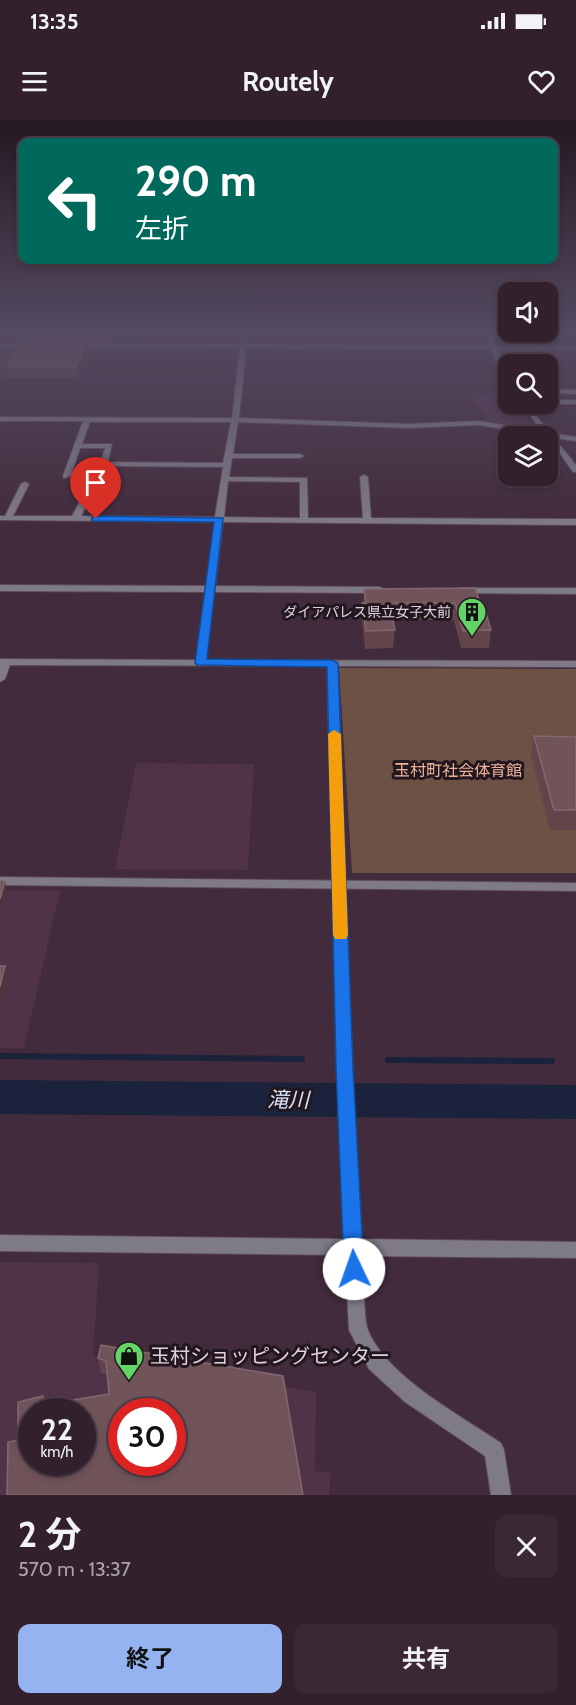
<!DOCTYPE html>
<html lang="ja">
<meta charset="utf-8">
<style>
body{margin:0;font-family:Cabin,"Noto Sans JP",sans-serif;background:#3a2835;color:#f1f3f6;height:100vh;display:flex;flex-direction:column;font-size:22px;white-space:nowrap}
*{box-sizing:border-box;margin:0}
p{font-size:20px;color:#a8a3aa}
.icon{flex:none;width:33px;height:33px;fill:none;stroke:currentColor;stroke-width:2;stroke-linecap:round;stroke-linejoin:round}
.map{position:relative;height:1375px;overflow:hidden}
.details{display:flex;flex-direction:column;background:#32202d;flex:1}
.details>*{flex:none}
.top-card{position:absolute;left:18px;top:18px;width:540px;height:126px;border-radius:12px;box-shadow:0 3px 9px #0003,0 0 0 2px #4d3e49;background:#00695c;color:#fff;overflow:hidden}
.controls{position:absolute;left:498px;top:162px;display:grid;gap:12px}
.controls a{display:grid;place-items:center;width:60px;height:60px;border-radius:12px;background:#32202d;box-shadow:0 3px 9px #0003,0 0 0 2px #4d3e49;font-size:30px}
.speed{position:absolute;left:18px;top:1278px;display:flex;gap:12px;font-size:30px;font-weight:700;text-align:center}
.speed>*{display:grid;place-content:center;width:78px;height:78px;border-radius:50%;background:#32202d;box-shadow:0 3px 9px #0003,0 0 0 2px #4d3e49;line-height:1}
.speed small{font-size:15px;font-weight:400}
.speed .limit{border:9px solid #d22;background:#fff;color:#111}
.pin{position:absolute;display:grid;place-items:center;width:51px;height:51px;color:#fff;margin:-62px -26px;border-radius:50% 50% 50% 0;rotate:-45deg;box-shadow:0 0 6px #0007}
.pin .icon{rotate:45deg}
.me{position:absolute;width:66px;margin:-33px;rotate:357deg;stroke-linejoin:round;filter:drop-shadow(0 0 4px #0008)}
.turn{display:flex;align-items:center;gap:21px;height:126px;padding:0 18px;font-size:27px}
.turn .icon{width:78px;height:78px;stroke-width:2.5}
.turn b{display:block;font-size:42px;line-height:51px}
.round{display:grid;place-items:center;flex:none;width:63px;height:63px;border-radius:12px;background:#3a2835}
.overview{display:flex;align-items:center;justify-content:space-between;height:102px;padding:0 18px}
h1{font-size:36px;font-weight:700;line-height:45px}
.action{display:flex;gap:12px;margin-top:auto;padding:12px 18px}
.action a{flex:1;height:69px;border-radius:12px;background:#95b2f1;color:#111;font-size:24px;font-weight:700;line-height:69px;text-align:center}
.action a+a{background:#3a2835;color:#f1f3f6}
.status{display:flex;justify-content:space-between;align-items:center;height:42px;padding:0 30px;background:#32202d;direction:ltr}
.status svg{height:16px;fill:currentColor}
header{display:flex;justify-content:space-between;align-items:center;height:78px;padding:0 18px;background:#32202d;font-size:27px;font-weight:700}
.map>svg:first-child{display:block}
.built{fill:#503349;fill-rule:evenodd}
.green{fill:#6d5145}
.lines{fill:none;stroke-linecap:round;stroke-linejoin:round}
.stream{stroke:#1a223c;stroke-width:6}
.river{fill:#1a223c;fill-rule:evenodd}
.minor-casing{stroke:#5e4959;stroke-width:2}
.tertiary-casing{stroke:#5e4959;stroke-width:2}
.minor{fill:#7f7a87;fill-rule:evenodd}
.tertiary{fill:#7f7a87;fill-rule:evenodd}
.wall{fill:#62444a}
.shaded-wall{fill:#50343e}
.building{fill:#70545a;stroke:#82676e;stroke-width:1.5;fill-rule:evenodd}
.route{fill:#1a73e8;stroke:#114b97;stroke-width:1.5}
.slow{fill:#f59e0b}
.labels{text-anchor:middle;stroke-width:6;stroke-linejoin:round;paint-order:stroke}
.far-poi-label{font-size:14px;fill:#e0d0db;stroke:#22171f;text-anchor:end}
.park-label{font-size:16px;fill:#efb298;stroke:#22171f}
.near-poi-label{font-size:20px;fill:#e0d0db;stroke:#22171f;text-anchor:start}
.near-water-label{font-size:21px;font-style:italic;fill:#dae3f9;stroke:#22171f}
</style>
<div class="status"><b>13:35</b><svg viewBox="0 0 49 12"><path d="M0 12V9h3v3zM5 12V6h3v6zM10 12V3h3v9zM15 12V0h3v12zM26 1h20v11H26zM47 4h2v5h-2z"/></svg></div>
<header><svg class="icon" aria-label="menu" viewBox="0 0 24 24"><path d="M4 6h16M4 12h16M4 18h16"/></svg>Routely<svg class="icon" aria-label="heart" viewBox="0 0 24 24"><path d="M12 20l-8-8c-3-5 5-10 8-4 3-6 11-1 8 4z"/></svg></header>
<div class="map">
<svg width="576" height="1375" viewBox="0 0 576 1375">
<rect width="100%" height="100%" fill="#422b3c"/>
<g class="built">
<path d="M32,213H119L114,224L95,225L79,259H0V226H24Z"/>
<path d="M252,213H483L488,226L254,224L251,223Z"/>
<path d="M508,273V284H517L537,311L485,302L486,298L468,274Z"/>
<path d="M136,643L254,644L248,750L115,749Z"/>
<path d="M0,770L60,771L24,928H0Z"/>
<path d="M0,1142L99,1143L93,1236L201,1251L316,1272L315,1351L331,1352L329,1375H0ZM32,1292H82V1342H32ZM122,1292H172V1342H122Z"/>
</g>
<path class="green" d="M339,548L576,549V753H352Z"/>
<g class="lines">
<g class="stream">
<path d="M0,936L302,939"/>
<path d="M388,940L552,941"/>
</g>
<path class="river" d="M0,960L576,965V999L0,994Z"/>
<g class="minor-casing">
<g id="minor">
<path d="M242,213H248L247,224L490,226L485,213H491L496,226H576V230L498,229L508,256V265L505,263L491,229L246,228L239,298L408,304L479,301L542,311L521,284H527L550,313L576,317V321L554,318L576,345V352H573L548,316L479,305L408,308L238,302L233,334H300L304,336L300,338H232L229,357L307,358L308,398H363L360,357L364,355L368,357L371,398L576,399V405L223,402L206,540L576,541V547L337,546L355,1009L362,1119L576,1122V1138L363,1136C364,1152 363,1197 368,1210C387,1257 460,1295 501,1323L504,1330L511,1375H491L485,1336L405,1282L369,1249L349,1210L345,1135L0,1131V1115L344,1119L339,1009L327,546L10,545L5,559L0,562V539L196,540L215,402L0,400V396H5L21,364L25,362L29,364L13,396H72L100,344L105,328H80L71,356L64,358L63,356L83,301H0V297L232,298L240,228L73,227L70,225L73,223L241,224ZM90,302H231L223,343L108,342L112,324H82ZM107,346L223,347L215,397L81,396ZM228,361L300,362V398L224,397Z"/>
<path d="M0,223H35L38,225L35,227H0Z"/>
<path d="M548,269L576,270V274L548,273Z"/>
<path d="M548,280H576V284H546Z"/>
</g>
</g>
<g class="tertiary-casing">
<g id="tertiary">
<path d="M0,465L380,467L385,470L380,473L0,471Z"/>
<path d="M460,468H576V474L457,473L455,471Z"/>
<path d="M0,757L576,763V771L0,765Z"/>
</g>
</g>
<use href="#minor" class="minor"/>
<use href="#tertiary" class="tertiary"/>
</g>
<g class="wall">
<path d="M372,213H401V222H374Z"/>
<path d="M89,230L77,258H8L7,248Z"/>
<path d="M364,469L480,483L491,510L489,528H461L454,500H393L395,510L393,528L365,529L362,500Z"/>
<path d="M534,616L576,617V710H550L531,635Z"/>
<path d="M98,1238L283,1256L18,1320L109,1274L108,1255L101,1253Z"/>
</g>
<g class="shaded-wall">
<path d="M88,220L89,230L77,258L76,248Z"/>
<path d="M5,761L7,772L1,794L0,779Z"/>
<path d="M5,846L8,860L0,892V867Z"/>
</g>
<g class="building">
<path d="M23,219L88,220L76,248H7Z"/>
<path d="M475,468L480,483H483L491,510L463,511L455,483H390L395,510L366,511L362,483H366L364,469Z"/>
<path d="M534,616L576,617V690H554Z"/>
<path d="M0,761H5L0,779Z"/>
<path d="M0,846H5L0,867Z"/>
<path d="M101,1225L283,1256L303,1375H7L8,1322L18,1320V1282L43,1276V1285L109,1274L106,1241L98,1238ZM32,1292H82V1342H32ZM122,1292H172V1342H122Z"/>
</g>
<linearGradient id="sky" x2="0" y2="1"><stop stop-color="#241821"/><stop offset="0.52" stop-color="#544a61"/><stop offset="1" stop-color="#544a61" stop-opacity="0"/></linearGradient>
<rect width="576" height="406" fill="url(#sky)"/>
<path class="route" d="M96,396L223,398L207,539L332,540L338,543L353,948L364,1149L361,1156L354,1159L347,1156L344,1149L336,948L327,547L197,545L195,543L214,402L92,401V397Z"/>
<path class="slow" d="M334,610L341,614L348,815L346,819H335L333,815L328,614Z"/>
<defs>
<g id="building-pin" transform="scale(1.5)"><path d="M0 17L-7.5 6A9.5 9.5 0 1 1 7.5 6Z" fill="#65d467" stroke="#22171f"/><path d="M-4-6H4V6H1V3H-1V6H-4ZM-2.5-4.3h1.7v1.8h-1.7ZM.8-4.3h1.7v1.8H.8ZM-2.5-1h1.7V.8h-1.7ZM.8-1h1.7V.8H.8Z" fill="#111"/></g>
<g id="shop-pin" transform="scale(1.5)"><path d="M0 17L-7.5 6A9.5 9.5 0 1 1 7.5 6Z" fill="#65d467" stroke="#22171f"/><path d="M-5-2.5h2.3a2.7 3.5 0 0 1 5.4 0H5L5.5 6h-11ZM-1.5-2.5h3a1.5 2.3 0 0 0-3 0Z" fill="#111"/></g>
</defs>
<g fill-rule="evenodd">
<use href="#building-pin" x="472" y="492"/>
<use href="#shop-pin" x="129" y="1236"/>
</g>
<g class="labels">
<g class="far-poi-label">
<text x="451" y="497">ダイアパレス県立女子大前</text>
</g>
<g class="park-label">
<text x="458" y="656">玉村町社会体育館</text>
</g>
<g class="near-poi-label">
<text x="150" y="1243">玉村ショッピングセンター</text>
</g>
<g class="near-water-label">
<text transform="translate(288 980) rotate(1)" y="7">滝川</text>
</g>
</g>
</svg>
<div class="controls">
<a><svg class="icon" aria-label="sound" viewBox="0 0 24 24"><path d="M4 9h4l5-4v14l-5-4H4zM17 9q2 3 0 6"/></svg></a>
<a><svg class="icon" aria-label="search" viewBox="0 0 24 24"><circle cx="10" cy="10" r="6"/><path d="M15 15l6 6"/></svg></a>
<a><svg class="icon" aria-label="layers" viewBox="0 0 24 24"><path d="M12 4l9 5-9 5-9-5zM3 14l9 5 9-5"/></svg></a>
</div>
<div class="speed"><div>22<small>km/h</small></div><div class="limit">30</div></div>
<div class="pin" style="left:96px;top:399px;background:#d93025"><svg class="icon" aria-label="arrive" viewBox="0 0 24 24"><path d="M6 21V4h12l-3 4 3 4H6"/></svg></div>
<svg class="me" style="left:354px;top:1149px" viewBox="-20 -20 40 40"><circle r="19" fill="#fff"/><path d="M0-13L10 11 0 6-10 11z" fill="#1a73e8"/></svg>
<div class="top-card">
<div class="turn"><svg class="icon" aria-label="left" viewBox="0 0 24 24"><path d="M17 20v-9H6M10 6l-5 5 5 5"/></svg><div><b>290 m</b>左折</div></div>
</div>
</div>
<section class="details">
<div class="overview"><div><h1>2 分</h1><p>570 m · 13:37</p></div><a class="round"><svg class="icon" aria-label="close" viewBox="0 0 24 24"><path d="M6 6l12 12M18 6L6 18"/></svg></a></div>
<div class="action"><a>終了</a><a>共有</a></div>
</section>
